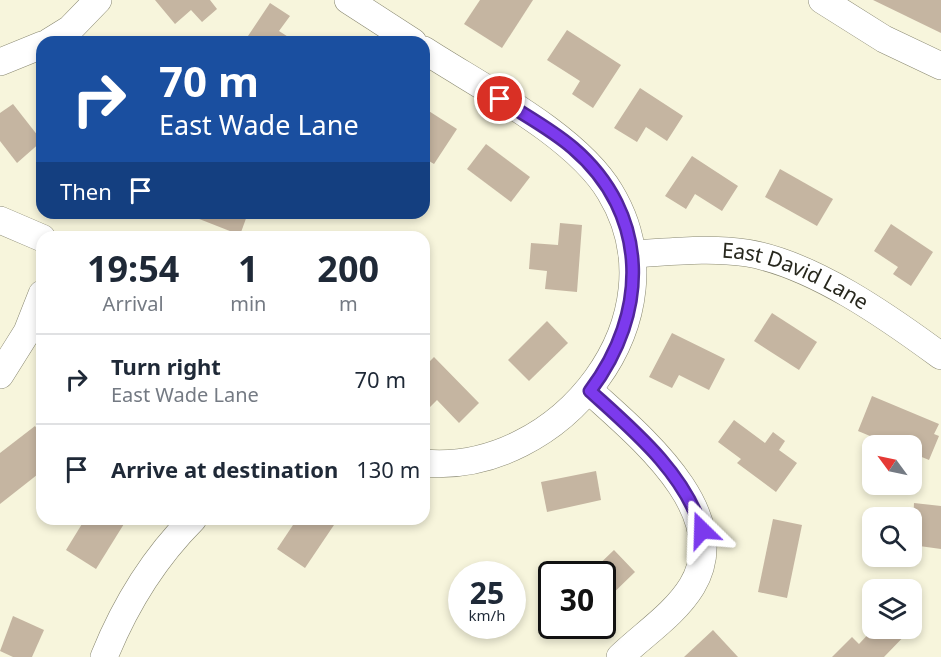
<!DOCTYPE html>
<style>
body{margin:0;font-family:"Noto Sans",sans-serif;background:#f2f2f3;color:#1f2937;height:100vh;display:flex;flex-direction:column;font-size:22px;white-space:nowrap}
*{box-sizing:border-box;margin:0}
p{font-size:20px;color:#747a83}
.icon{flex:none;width:33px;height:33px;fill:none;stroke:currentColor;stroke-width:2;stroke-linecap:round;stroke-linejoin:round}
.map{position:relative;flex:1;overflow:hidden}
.panel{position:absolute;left:36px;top:231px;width:394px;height:294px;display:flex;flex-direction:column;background:#fff;border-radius:18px;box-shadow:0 3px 9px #0003}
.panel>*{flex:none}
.hud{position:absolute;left:36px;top:36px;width:394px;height:183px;border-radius:18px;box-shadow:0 3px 9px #0003;background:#1a4fa0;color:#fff;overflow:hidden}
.needle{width:39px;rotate:303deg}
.tools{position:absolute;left:862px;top:435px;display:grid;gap:12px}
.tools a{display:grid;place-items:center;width:60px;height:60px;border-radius:12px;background:#fff;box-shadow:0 3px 9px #0003;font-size:30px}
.speed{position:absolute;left:448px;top:561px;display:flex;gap:12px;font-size:30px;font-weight:700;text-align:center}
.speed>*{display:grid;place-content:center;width:78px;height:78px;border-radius:50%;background:#fff;box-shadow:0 3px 9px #0003;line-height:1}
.speed small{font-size:15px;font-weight:400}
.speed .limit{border:3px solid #111;border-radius:9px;background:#fff;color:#111}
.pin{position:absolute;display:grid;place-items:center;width:51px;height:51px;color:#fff;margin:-26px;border:3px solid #fff;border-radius:50%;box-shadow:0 2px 6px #0007}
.me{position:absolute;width:66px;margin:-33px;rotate:338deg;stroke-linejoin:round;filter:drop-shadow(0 0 4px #0008)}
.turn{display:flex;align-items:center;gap:21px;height:126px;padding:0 24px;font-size:27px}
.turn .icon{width:78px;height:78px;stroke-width:2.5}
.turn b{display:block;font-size:42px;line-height:51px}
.then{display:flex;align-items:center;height:57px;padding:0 24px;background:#0003;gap:12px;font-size:22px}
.eta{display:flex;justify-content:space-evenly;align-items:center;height:102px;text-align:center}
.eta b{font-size:36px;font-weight:700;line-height:42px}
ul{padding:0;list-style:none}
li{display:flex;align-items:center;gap:18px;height:90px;padding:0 24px;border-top:2px solid #e0e1e3}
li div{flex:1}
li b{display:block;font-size:22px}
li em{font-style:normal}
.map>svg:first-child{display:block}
.building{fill:#c5b5a1}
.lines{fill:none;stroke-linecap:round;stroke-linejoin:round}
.minor-casing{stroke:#888770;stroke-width:28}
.minor{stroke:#fff;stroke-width:27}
.route-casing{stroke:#51269a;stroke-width:15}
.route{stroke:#7c3aed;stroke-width:10}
.labels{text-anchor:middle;stroke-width:4.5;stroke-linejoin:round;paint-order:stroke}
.street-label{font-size:21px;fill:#27271d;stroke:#fff}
</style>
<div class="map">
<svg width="941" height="657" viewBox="0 0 941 657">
<rect width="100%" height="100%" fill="#f7f5dc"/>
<g class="building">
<path d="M155,0H210L217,9L202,22L191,10L175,24Z"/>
<path d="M480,0H533L502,48L464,24Z"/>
<path d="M873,0H941V33Z"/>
<path d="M270,3L290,16L279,31L296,42H244Z"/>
<path d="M567,30L621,65L593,108L572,94L580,81L547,60Z"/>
<path d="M640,88L683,116L667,141L646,127L637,142L614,128Z"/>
<path d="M13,104L42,141L17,163L0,141V113Z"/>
<path d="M424,108L457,129L434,164L424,158Z"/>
<path d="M486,144L530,177L511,202L467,169Z"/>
<path d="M692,156L738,186L722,211L695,194L686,209L665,196Z"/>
<path d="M780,169L833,199L817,226L765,197Z"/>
<path d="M184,213H248L240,235Z"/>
<path d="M560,223L582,225L577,292L545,289L547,271L529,269L531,243L558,245Z"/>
<path d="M891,224L933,252L911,286L893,274L898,267L874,251Z"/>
<path d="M772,313L817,342L799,370L754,341Z"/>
<path d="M547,321L568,343L529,381L508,360Z"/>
<path d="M672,333L725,359L709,390L679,375L672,388L649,377Z"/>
<path d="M434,357L479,403L459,423L437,400L424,413V367Z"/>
<path d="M872,396L939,424L934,434L939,436L929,460L912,453V446H894L858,431Z"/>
<path d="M734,420L765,443L773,432L785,441L779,450L797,463L776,492L737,463L741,459L718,442Z"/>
<path d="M35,426L42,435V471L0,504V453Z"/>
<path d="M596,471L601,500L547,512L541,482Z"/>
<path d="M914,503L941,506V549L912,545Z"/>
<path d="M85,519H127L96,569L66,550Z"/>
<path d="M297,519H338L305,568L277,549Z"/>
<path d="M773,519L802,525L787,598L758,592Z"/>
<path d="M614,550L635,572L603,603V574H589Z"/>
<path d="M13,616L44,630L32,657H13L0,651Z"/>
<path d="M874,628H912L884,657H832L852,637L859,644Z"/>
<path d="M713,630L738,657H684Z"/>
</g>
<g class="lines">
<g class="minor-casing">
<g id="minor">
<path d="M348,0L413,42"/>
<path d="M822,0L884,39L941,66"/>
<path d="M49,42L70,29L98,0"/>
<path d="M424,50C481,87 576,135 610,192C686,317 560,475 424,463"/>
<path d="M0,62L42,45"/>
<path d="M0,220L42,238"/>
<path id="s1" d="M632,254C670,252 709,247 747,253C813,264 888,317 941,356"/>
<path d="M0,375L27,332L42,294"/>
<path d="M590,391C637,434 736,513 692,586C675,614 644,634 620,657"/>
<path d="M104,657C125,605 153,559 193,519"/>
</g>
</g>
<use href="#minor" class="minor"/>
</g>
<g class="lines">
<g class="route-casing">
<path id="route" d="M500,99C524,115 551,129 573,148C650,214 649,313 590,391C633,430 684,472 702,530"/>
</g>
<use href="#route" class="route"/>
</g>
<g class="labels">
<g class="street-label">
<text dy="7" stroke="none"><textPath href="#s1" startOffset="168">East David Lane</textPath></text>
</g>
</g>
</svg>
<div class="tools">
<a><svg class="needle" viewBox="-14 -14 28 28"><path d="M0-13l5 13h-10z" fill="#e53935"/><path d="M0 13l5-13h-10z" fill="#747a83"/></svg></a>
<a><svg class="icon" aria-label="search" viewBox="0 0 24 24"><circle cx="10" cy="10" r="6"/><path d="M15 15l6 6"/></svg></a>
<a><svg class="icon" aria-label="layers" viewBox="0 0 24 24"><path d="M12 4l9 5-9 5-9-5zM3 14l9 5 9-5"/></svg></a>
</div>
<div class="speed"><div>25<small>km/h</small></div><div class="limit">30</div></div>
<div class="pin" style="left:500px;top:99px;background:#d93025"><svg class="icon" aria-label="arrive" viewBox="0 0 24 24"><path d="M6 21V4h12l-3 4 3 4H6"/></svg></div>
<svg class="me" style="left:702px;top:530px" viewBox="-20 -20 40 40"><path d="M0-17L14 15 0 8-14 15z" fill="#7c3aed" stroke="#fff" stroke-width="4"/></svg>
<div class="hud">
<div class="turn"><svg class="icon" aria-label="right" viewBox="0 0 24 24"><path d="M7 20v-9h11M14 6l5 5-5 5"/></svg><div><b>70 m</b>East Wade Lane</div></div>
<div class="then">Then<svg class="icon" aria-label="arrive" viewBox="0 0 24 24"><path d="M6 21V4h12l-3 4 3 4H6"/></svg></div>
</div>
<section class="panel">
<div class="eta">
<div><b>19:54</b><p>Arrival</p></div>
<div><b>1</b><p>min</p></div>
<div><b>200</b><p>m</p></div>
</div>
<ul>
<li><svg class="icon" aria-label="right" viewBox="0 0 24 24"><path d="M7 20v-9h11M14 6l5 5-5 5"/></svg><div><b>Turn right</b><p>East Wade Lane</p></div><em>70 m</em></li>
<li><svg class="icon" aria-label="arrive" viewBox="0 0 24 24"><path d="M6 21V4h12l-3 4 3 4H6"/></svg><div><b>Arrive at destination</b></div><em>130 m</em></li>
</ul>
</section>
</div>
